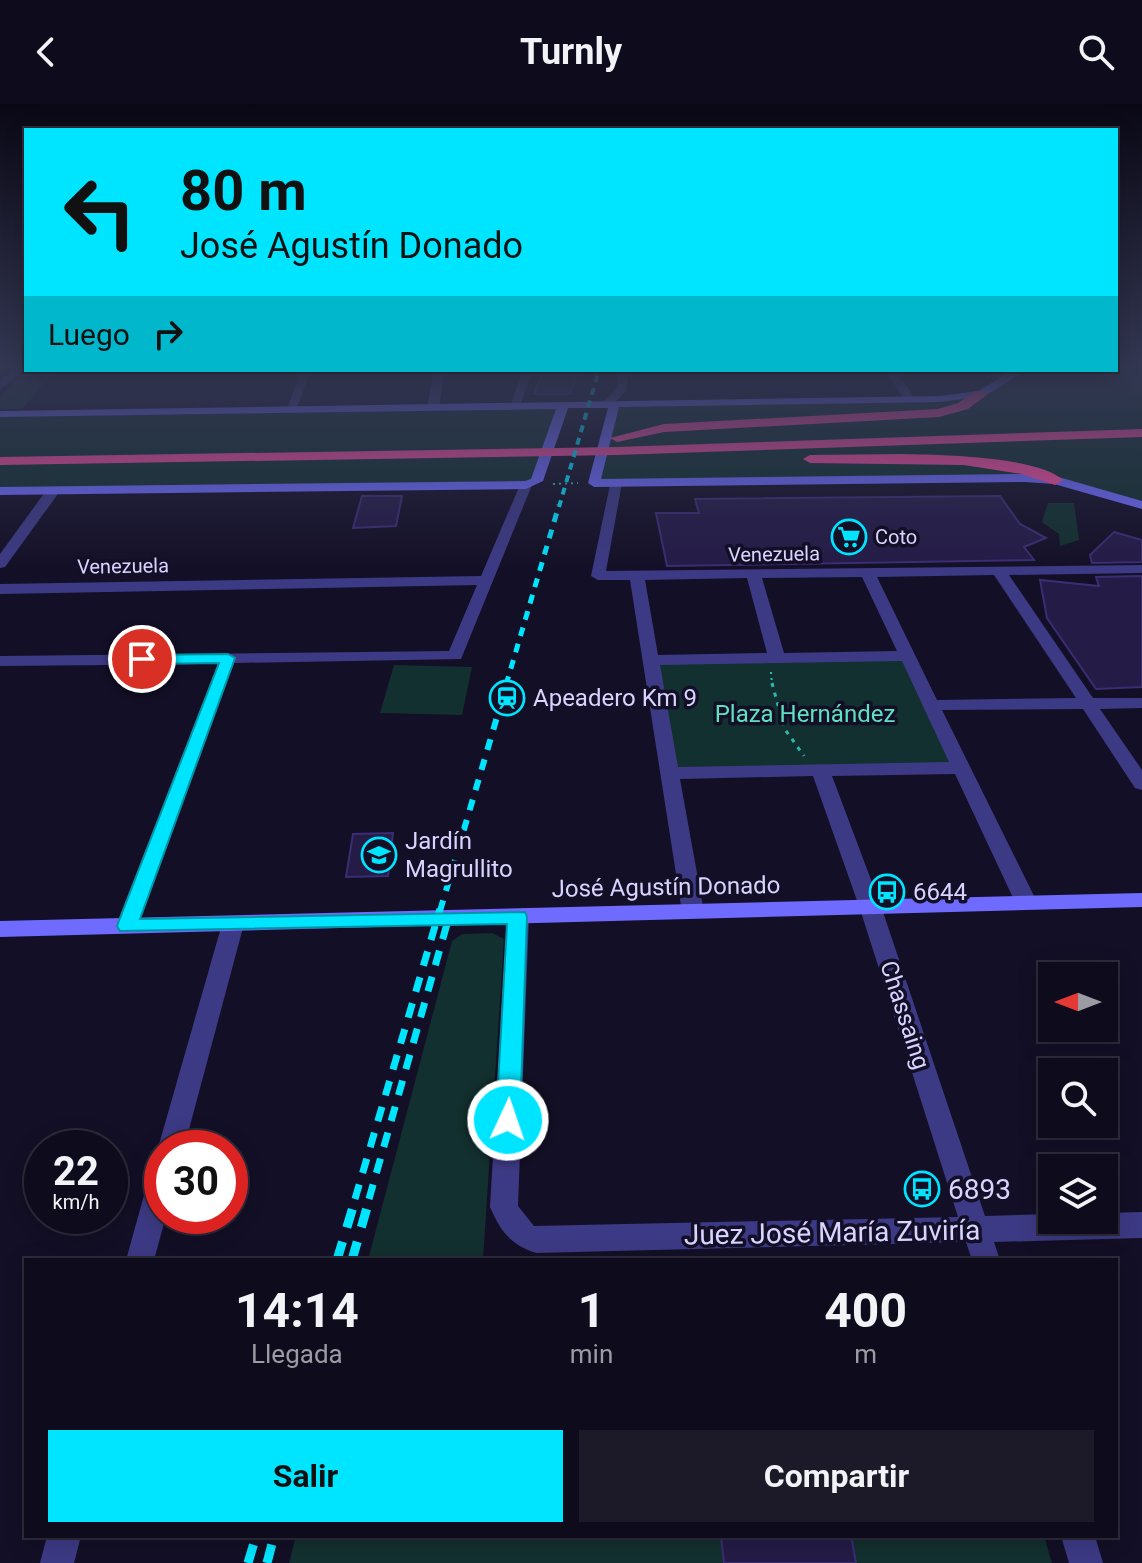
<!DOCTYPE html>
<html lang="es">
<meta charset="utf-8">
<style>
body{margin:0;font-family:Roboto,sans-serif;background:#1c1929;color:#f1f3f6;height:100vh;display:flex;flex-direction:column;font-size:30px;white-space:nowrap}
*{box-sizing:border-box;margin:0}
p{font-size:26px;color:#9b9ba3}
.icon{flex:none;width:44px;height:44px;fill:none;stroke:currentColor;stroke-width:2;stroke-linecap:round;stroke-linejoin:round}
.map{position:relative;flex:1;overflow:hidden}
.panel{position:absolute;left:24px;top:1154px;width:1094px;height:280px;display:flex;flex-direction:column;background:#0e0b1c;border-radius:0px;box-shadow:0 4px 20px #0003,0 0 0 2px #2e2b3b}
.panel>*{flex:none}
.hud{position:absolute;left:24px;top:24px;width:1094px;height:244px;border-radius:0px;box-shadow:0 4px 20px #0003,0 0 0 2px #2e2b3b;background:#00e5ff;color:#111;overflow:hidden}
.needle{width:52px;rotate:270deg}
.tools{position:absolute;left:1038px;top:858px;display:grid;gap:16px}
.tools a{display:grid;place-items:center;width:80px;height:80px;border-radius:0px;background:#0e0b1c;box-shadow:0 4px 20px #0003,0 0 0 2px #2e2b3b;font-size:40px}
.speed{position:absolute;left:24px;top:1026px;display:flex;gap:16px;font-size:40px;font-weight:700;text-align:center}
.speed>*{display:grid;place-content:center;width:104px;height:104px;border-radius:50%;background:#0e0b1c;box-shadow:0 4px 20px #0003,0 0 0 2px #2e2b3b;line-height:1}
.speed small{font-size:20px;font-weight:400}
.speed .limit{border:12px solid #d22;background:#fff;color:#111}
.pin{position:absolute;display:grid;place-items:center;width:68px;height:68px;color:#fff;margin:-34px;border:4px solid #fff;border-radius:50%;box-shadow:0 2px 8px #0007}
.me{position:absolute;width:88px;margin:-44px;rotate:3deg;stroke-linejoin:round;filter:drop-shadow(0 0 6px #0008)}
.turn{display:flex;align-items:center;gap:28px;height:168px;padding:0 24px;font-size:36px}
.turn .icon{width:104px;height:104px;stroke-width:2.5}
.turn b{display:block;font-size:56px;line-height:68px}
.then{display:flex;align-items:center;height:76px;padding:0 24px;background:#0003;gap:16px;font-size:30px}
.eta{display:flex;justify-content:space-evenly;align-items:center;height:136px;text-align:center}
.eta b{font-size:48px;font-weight:700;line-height:56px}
.button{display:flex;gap:16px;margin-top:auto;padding:16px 24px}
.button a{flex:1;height:92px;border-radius:0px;background:#00e5ff;color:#111;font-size:32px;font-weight:700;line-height:92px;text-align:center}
.button a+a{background:#1c1929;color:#f1f3f6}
header{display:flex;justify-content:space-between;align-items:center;height:104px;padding:0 24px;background:#0e0b1c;font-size:36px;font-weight:700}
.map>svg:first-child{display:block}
.green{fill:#12302f}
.building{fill:#241b47;stroke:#3b2d73;stroke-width:2}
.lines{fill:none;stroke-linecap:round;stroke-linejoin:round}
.path-far1{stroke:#2fb8b0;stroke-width:2;stroke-dasharray:2 4;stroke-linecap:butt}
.path{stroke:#2fb8b0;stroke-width:3;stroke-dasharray:4 6;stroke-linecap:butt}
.street{fill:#3d3a85;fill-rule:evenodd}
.secondary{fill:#6f6bff;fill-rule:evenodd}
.highway{fill:#ff4fa3;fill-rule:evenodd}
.rail-far4{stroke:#00e5ff;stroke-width:4;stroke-dasharray:7 6;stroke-linecap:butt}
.rail-far3{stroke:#00e5ff;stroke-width:5;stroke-dasharray:9 8;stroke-linecap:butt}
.rail-far2{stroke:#00e5ff;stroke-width:6;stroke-dasharray:11 10;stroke-linecap:butt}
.rail-far1{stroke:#00e5ff;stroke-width:7;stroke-dasharray:15 12;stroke-linecap:butt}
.rail{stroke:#00e5ff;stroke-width:9;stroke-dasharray:19 15;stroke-linecap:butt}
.route{fill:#00e5ff;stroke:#0095a6;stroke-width:2}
.labels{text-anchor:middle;stroke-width:7;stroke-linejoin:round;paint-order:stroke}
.far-poi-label{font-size:20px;fill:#d9d4ff;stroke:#130f26;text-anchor:start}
.far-street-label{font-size:20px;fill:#d9d4ff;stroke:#130f26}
.poi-label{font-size:24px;fill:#d9d4ff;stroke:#130f26;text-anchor:start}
.park-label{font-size:24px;fill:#5fe0c0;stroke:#130f26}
.street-label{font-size:24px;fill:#d9d4ff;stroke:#130f26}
.near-poi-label{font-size:28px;fill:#d9d4ff;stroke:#130f26;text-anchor:start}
.near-street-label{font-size:28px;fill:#d9d4ff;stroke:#130f26}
</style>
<header><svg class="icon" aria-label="back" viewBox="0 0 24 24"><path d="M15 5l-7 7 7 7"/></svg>Turnly<svg class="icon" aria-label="search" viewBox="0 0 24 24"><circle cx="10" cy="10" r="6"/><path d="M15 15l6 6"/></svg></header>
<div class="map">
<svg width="1142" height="1459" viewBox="0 0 1142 1459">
<rect width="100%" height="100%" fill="#130f26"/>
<g class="green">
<path d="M1116,263H1142V401L1055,376L594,379L614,301L910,296L981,290L1022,266H1116Z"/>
<path d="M56,266L22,305H0V293L25,267Z"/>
<path d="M563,302L537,377L0,387V310Z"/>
<path d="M1048,399H1074L1079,436L1060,442L1059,430L1042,418Z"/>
<path d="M907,552L961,664L668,669L649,556Z"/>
<path d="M394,561L472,563L462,611L380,609Z"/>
<path d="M492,829L504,835L483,1156H368L452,837L462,830Z"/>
<path d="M296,1432H1044L1052,1459H289Z"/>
</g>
<g class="building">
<path d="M544,266H578L570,290H534Z"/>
<path d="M362,392H402L396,422L353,424Z"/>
<path d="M1000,392L1020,420L1046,434L1024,443L1034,456L667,462L656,409H699L695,395Z"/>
<path d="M1114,428L1142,436V458L1092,459L1090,451Z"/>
<path d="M1142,472V583L1096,585L1047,514L1040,476L1099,482L1096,473Z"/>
<path d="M393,729L388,772L346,773L353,730Z"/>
<path d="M721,1432H851L856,1459H724Z"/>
</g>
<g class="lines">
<g class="path-far1">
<path d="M553,380L578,379"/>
<path d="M771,568L772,581"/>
</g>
<path class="path" d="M772,579L784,624L804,652"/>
<g class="street">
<path d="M15,263H26L0,286V277Z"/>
<path d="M301,266H311L296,306L286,308Z"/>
<path d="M434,266H444L439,304L433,307L427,304Z"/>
<path d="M523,266H533L519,303L509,305Z"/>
<path d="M619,266H629L626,287L610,303H602V299L616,286Z"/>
<path d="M885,266H895L916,296L914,298H906Z"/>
<path d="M990,266H1001L1008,275L999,277Z"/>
<path d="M611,376L622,379L606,467L1142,461V469L1009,471L1093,594H1142V604L1100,605L1142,666V686L1135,684L1083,605L942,606L1037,798L1034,803H1018L1015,798L955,670L832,672L882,805L985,1112L1052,1110V1116H1104V1109L1142,1108V1134L994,1138L1000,1156H972L966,1138L536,1149C510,1140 501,1128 490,1103L507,813L510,808H526L529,813L518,1102L534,1122L958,1113L860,805L813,672L680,675L704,808L701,813H685L682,808L630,476H598L591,472ZM994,471L1076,594L937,596L877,473ZM862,473L897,547L784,549L762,474ZM747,474L767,549L658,551L645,476ZM902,557L949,658L678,663L660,561Z"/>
<path d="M526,377L532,381L461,555L234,559L138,822L135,828H119L116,822L218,560L0,562V552L449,547L477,481L0,490V480L481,472L520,381Z"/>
<path d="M48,384L60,387L5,463L0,464V450Z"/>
<path d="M233,812L241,814L244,820L184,1044H162V1052L158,1044L222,820L225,814Z"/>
<path d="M162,1065V1112H166L154,1156H126L148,1077L152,1068Z"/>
<path d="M47,1432H81L74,1459H40Z"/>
<path d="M1061,1432H1095L1103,1459H1069Z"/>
</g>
<g class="secondary">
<path d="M1014,266H1027L985,292L940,298L619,303L601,375L1025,370L1055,372L1142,397V405L1054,380L1025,378L594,383L588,379L608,304H568L543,377L526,385L0,391V383L525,377L531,375L556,305L0,313V307L940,292L978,287Z"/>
<path d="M1142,789V803L0,833V817Z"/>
</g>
<g class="highway">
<path d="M976,287L988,290L968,305L939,313L664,328L617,338L610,334L664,320L938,305L958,299Z"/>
<path d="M1142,325V333L616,351L0,361V353L616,343Z"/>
<path d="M903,350C940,351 1036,352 1063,376L1055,381L1022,370L964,361L810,359L803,355L810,351Z"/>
</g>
<path class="rail-far4" d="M559,403L599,266"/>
<path class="rail-far3" d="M506,581L559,401"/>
<path class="rail-far2" d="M440,807L507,579"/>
<g class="rail-far1">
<path d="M355,1095L440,805"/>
<path d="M369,1095L447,820"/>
</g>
<g class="rail">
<path d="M337,1156L356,1093"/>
<path d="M352,1156L370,1093"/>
<path d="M248,1459L256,1432"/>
<path d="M267,1459L274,1432"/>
</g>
</g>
<linearGradient id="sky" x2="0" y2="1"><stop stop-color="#0a0815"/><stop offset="0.56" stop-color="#333752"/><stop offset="1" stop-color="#333752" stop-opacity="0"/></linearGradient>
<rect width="1142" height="467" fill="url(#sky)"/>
<path class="route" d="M228,550L235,554L140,815L525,808L527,813L520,1016L517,1023L508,1026L500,1023L496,1016L507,820L120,827L117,822L219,559L142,560L135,555L142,551Z"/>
<defs>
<g id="supermarket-ring" transform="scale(1.8)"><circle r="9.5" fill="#130f26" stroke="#00e5ff" stroke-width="1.5"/><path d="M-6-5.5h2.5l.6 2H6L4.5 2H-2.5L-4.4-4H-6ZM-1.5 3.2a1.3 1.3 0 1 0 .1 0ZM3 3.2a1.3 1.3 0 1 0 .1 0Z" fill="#00e5ff"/></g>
<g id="station-ring" transform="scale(1.8)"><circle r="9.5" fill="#130f26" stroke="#00e5ff" stroke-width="1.5"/><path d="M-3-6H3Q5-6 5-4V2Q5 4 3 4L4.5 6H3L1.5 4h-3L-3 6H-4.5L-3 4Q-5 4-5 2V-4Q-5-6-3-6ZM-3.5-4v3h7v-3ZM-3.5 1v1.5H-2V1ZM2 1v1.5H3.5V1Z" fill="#00e5ff"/></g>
<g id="school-ring" transform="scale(1.8)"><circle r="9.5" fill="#130f26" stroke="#00e5ff" stroke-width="1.5"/><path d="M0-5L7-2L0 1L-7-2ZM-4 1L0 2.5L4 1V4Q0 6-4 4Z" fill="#00e5ff"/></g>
<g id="bus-ring" transform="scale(1.8)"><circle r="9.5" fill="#130f26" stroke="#00e5ff" stroke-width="1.5"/><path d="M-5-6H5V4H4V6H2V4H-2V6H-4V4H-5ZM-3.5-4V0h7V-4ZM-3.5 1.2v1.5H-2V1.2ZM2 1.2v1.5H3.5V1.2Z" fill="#00e5ff"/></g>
</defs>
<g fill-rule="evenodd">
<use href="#supermarket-ring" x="849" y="433"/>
<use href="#station-ring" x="507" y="594"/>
<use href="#school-ring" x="379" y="751"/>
<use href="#bus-ring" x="887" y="788"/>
<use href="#bus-ring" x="922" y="1085"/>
</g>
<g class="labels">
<g class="far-poi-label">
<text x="875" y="440">Coto</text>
</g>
<g class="far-street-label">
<text transform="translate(774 450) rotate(-1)" y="7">Venezuela</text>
<text transform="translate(123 462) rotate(-1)" y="7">Venezuela</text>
</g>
<g class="poi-label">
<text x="533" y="602">Apeadero Km 9</text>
<text x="405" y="745">Jardín<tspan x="405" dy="28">Magrullito</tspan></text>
<text x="913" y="796">6644</text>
</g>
<g class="park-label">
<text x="805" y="618">Plaza Hernández</text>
</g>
<g class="street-label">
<text transform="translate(666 783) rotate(-1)" y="8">José Agustín Donado</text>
<text transform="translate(905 911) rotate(72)" y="8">Chassaing</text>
</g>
<g class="near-poi-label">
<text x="948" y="1095">6893</text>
</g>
<g class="near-street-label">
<text transform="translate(832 1128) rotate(-1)" y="10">Juez José María Zuviría</text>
</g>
</g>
</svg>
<div class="tools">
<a><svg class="needle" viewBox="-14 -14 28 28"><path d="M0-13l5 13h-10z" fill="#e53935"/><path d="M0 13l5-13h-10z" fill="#9b9ba3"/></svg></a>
<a><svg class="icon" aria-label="search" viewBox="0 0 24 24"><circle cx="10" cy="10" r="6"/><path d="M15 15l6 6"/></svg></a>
<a><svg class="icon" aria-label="layers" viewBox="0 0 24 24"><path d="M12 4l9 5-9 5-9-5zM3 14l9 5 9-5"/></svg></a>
</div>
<div class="speed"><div>22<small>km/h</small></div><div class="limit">30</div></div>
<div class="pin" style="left:142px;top:555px;background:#d93025"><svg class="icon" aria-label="arrive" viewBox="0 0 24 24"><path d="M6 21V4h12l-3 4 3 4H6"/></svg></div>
<svg class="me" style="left:508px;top:1016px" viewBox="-20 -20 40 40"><circle r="17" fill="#00e5ff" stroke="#fff" stroke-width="3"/><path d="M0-11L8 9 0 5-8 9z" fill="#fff"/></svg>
<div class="hud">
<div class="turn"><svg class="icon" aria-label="left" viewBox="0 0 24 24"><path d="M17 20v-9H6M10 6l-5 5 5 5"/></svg><div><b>80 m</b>José Agustín Donado</div></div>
<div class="then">Luego<svg class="icon" aria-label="right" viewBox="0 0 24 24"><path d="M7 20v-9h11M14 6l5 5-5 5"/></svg></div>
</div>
<section class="panel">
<div class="eta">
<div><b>14:14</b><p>Llegada</p></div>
<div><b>1</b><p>min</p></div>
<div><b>400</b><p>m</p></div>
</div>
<div class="button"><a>Salir</a><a>Compartir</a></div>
</section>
</div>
